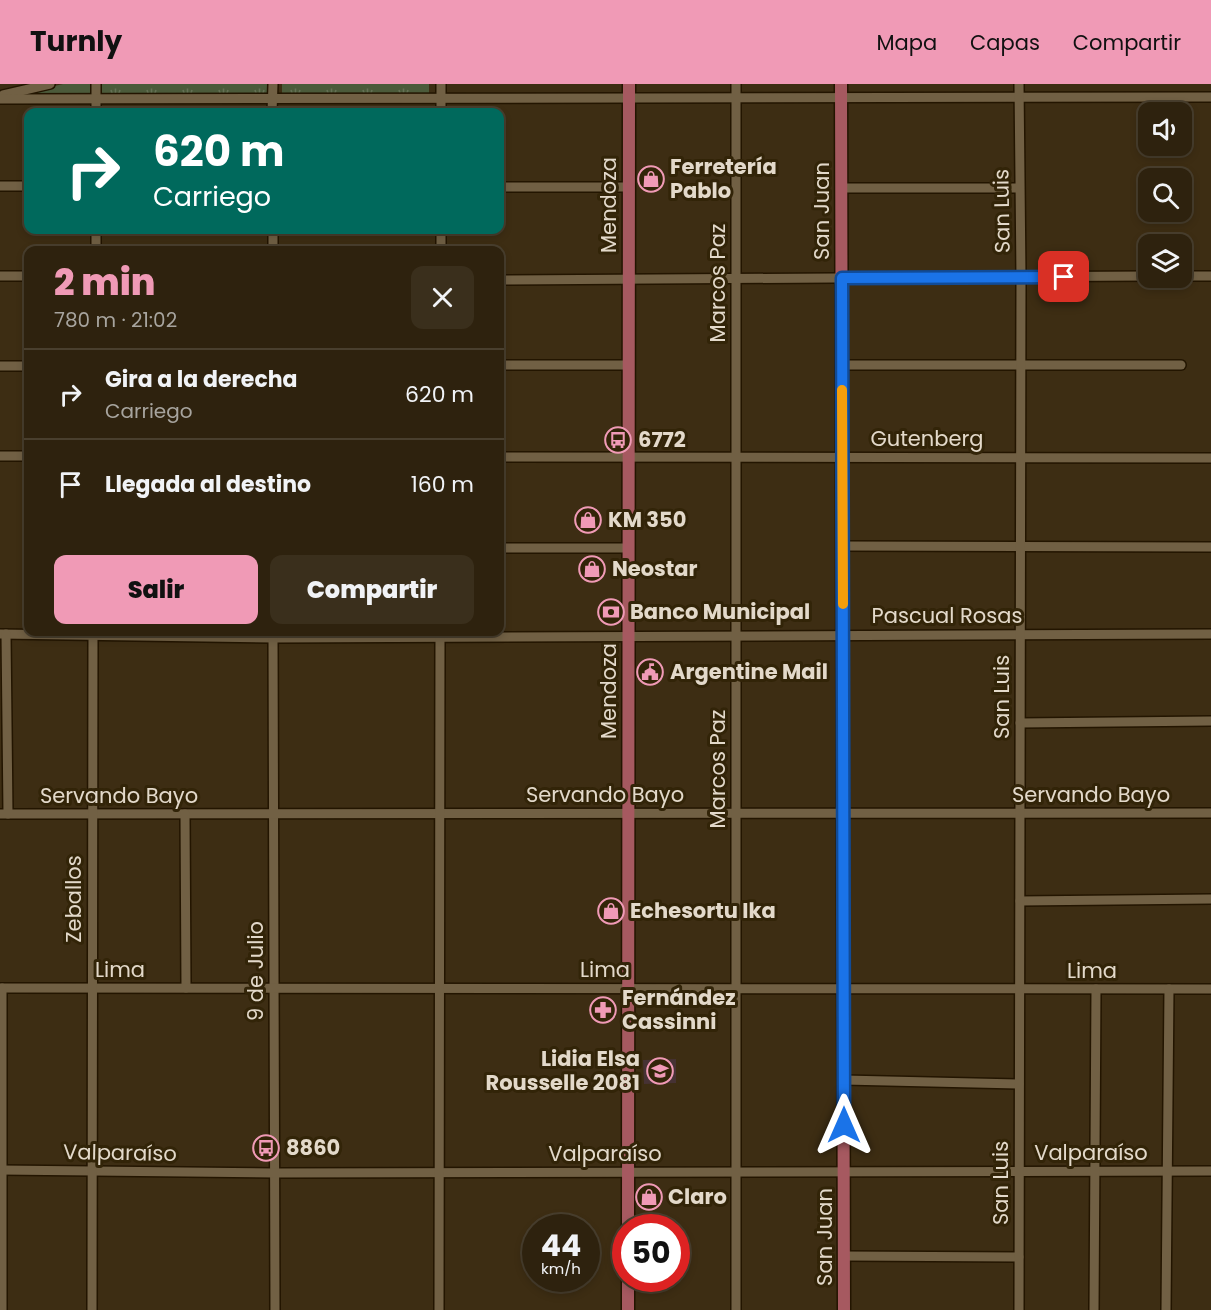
<!DOCTYPE html>
<html lang="es">
<meta charset="utf-8">
<style>
body{margin:0;font-family:Poppins,sans-serif;background:#3a2f1c;color:#f1f3f6;height:100vh;display:flex;flex-direction:column;font-size:22px;white-space:nowrap}
*{box-sizing:border-box;margin:0}
p{font-size:20px;color:#a7a49e}
.icon{flex:none;width:33px;height:33px;fill:none;stroke:currentColor;stroke-width:2;stroke-linecap:round;stroke-linejoin:round}
.map{position:relative;flex:1;overflow:hidden}
.panel{position:absolute;left:24px;top:162px;width:480px;height:390px;display:flex;flex-direction:column;background:#2e220e;border-radius:12px;box-shadow:0 3px 9px #0003,0 0 0 2px #493f2e}
.panel>*{flex:none}
.guide{position:absolute;left:24px;top:24px;width:480px;height:126px;border-radius:12px;box-shadow:0 3px 9px #0003,0 0 0 2px #493f2e;background:#00695c;color:#fff;overflow:hidden}
.controls{position:absolute;left:1138px;top:18px;display:grid;gap:12px}
.controls a{display:grid;place-items:center;width:54px;height:54px;border-radius:12px;background:#2e220e;box-shadow:0 3px 9px #0003,0 0 0 2px #493f2e;font-size:30px}
.speed{position:absolute;left:522px;top:1130px;display:flex;gap:12px;font-size:30px;font-weight:700;text-align:center}
.speed>*{display:grid;place-content:center;width:78px;height:78px;border-radius:50%;background:#2e220e;box-shadow:0 3px 9px #0003,0 0 0 2px #493f2e;line-height:1}
.speed small{font-size:15px;font-weight:400}
.speed .limit{border:9px solid #d22;background:#fff;color:#111}
.pin{position:absolute;display:grid;place-items:center;width:51px;height:51px;color:#fff;margin:-26px;border-radius:12px;box-shadow:0 3px 9px #0006}
.me{position:absolute;width:66px;margin:-33px;rotate:0deg;stroke-linejoin:round;filter:drop-shadow(0 0 4px #0008)}
.turn{display:flex;align-items:center;gap:21px;height:126px;padding:0 30px;font-size:27px}
.turn .icon{width:78px;height:78px;stroke-width:2.5}
.turn b{display:block;font-size:42px;line-height:51px}
.round{display:grid;place-items:center;flex:none;width:63px;height:63px;border-radius:12px;background:#3a2f1c}
.summary{display:flex;align-items:center;justify-content:space-between;height:102px;padding:0 30px}
h1{font-size:36px;font-weight:800;line-height:45px;color:#f09ab6}
.cta{display:flex;gap:12px;margin-top:auto;padding:12px 30px}
.cta a{flex:1;height:69px;border-radius:12px;background:#f09ab6;color:#111;font-size:24px;font-weight:800;line-height:69px;text-align:center}
.cta a+a{background:#3a2f1c;color:#f1f3f6}
ul{padding:0;list-style:none}
li{display:flex;align-items:center;gap:18px;height:90px;padding:0 30px;border-top:2px solid #493f2e}
li div{flex:1}
li b{display:block;font-size:22px}
li em{font-style:normal}
header{display:flex;align-items:center;gap:36px;box-sizing:border-box;height:84px;padding:0 30px;background:#f09ab6;color:#111}
header strong{font-size:28px}
nav{display:flex;gap:33px;margin-inline-start:auto;font-size:21px}
.map>svg:first-child{display:block}
.education{fill:#463234}
.grass{fill:#4b5a3a}
.park{fill:url(#park-tufts)}
.lines{fill:none;stroke-linecap:round;stroke-linejoin:round}
.minor-casing{stroke:#231500;stroke-width:12}
.major-casing{stroke:#231500;stroke-width:15}
.minor{stroke:#716044;stroke-width:9}
.major{stroke:#a65960;stroke-width:12}
.route-casing{stroke:#114b97;stroke-width:15}
.route{stroke:#1a73e8;stroke-width:10}
.slow{stroke:#f59e0b;stroke-width:10}
.labels{text-anchor:middle;stroke-width:6;stroke-linejoin:round;paint-order:stroke}
.poi-label{font-size:21px;font-weight:bold;fill:#e3d9ca;stroke:#322408;text-anchor:start}
.street-label{font-size:21px;fill:#e3d9ca;stroke:#322408}
</style>
<header>
<strong>Turnly</strong>
<nav><a>Mapa</a><a>Capas</a><a>Compartir</a></nav>
</header>
<div class="map">
<svg width="1211" height="1226" viewBox="0 0 1211 1226">
<defs>
<pattern id="park-tufts" width="24" height="20" patternUnits="userSpaceOnUse" patternTransform="scale(1.5)"><rect width="24" height="20" fill="#4b5a3a"/><path d="M3 7l-1-3M5 7V3M7 7l1-3M15 17l-1-3M17 17v-4M19 17l1-3" fill="none" stroke="#657155"/></pattern>
</defs>
<rect width="100%" height="100%" fill="#3d2d13"/>
<path class="education" d="M676,975V999L644,1000L643,976Z"/>
<path class="grass" d="M63,0H91V11L12,12Z"/>
<g class="park">
<path d="M99,0H268V11L100,13Z"/>
<path d="M282,0H429V12L282,9Z"/>
</g>
<g class="lines">
<g class="minor-casing">
<g id="minor">
<path d="M96,0V28"/>
<path d="M3,11L50,0"/>
<path d="M0,15L1211,13"/>
<path d="M272,28L273,0"/>
<path d="M441,28V0"/>
<path d="M0,102H28"/>
<path d="M500,103H629"/>
<path d="M842,104H1019"/>
<path d="M96,146V166"/>
<path d="M273,146V166"/>
<path d="M441,166V146"/>
<path d="M0,192H28"/>
<path d="M1182,192H1211"/>
<path d="M500,196L1149,192"/>
<path d="M500,281H629"/>
<path d="M842,281H1181"/>
<path d="M0,282H28"/>
<path d="M0,372H28"/>
<path d="M500,373L1211,374"/>
<path d="M842,462L1211,463"/>
<path d="M500,464H629"/>
<path d="M0,550L273,554L1211,550"/>
<path d="M6,550L8,730"/>
<path d="M273,550L275,1226"/>
<path d="M1020,639L1211,637"/>
<path d="M0,730L1211,729"/>
<path d="M185,730L186,904"/>
<path d="M1020,817L1211,815"/>
<path d="M0,904L1211,905"/>
<path d="M844,996L1019,1000"/>
<path d="M0,1086L275,1089L1211,1087"/>
<path d="M844,1172L1019,1173"/>
<path d="M2,1226V904"/>
<path d="M92,1226L93,548"/>
<path d="M439,1226L440,548"/>
<path d="M736,1226V0"/>
<path d="M1019,1226L1021,193L1019,0"/>
<path d="M1094,1226L1096,905"/>
<path d="M1166,1226L1169,905"/>
</g>
</g>
<g class="major-casing">
<g id="major">
<path d="M841,0L844,1226"/>
<path d="M628,1143L629,0"/>
<path d="M628,1226V1194"/>
</g>
</g>
<use href="#minor" class="minor"/>
<use href="#major" class="major"/>
</g>
<g class="lines">
<g class="route-casing">
<path id="route" d="M844,1041L842,194L1064,193"/>
</g>
<use href="#route" class="route"/>
<path class="slow" d="M842,306L843,520"/>
</g>
<defs>
<g id="shop-ring" transform="scale(1.35)"><circle r="9.5" fill="#322408" stroke="#f09ab6" stroke-width="1.5"/><path d="M-5-2.5h2.3a2.7 3.5 0 0 1 5.4 0H5L5.5 6h-11ZM-1.5-2.5h3a1.5 2.3 0 0 0-3 0Z" fill="#f09ab6"/></g>
<g id="bus-ring" transform="scale(1.35)"><circle r="9.5" fill="#322408" stroke="#f09ab6" stroke-width="1.5"/><path d="M-5-6H5V4H4V6H2V4H-2V6H-4V4H-5ZM-3.5-4V0h7V-4ZM-3.5 1.2v1.5H-2V1.2ZM2 1.2v1.5H3.5V1.2Z" fill="#f09ab6"/></g>
<g id="bank-ring" transform="scale(1.35)"><circle r="9.5" fill="#322408" stroke="#f09ab6" stroke-width="1.5"/><path d="M-6-4H6V4H-6ZM0-2.3a2.3 2.3 0 1 0 0 4.6a2.3 2.3 0 1 0 0-4.6Z" fill="#f09ab6"/></g>
<g id="civic-ring" transform="scale(1.35)"><circle r="9.5" fill="#322408" stroke="#f09ab6" stroke-width="1.5"/><path d="M-.6-6.5H3V-4.5H.6V-3L4-1V1h2V6H-6V1h2V-1L-.6-3ZM-1.2 2.5V6h2.4V2.5Z" fill="#f09ab6"/></g>
<g id="pharmacy-ring" transform="scale(1.35)"><circle r="9.5" fill="#322408" stroke="#f09ab6" stroke-width="1.5"/><path d="M-2-6h4v4h4v4h-4v4h-4v-4h-4v-4h4Z" fill="#f09ab6"/></g>
<g id="school-ring" transform="scale(1.35)"><circle r="9.5" fill="#322408" stroke="#f09ab6" stroke-width="1.5"/><path d="M0-5L7-2L0 1L-7-2ZM-4 1L0 2.5L4 1V4Q0 6-4 4Z" fill="#f09ab6"/></g>
</defs>
<g fill-rule="evenodd">
<use href="#shop-ring" x="651" y="95"/>
<use href="#bus-ring" x="618" y="356"/>
<use href="#shop-ring" x="588" y="436"/>
<use href="#shop-ring" x="592" y="485"/>
<use href="#bank-ring" x="611" y="528"/>
<use href="#civic-ring" x="650" y="588"/>
<use href="#shop-ring" x="611" y="827"/>
<use href="#pharmacy-ring" x="603" y="926"/>
<use href="#school-ring" x="660" y="987"/>
<use href="#bus-ring" x="266" y="1064"/>
<use href="#shop-ring" x="649" y="1113"/>
</g>
<g class="labels">
<g class="poi-label">
<text x="670" y="90">Ferretería<tspan x="670" dy="24">Pablo</tspan></text>
<text x="638" y="363">6772</text>
<text x="608" y="443">KM 350</text>
<text x="612" y="492">Neostar</text>
<text x="630" y="535">Banco Municipal</text>
<text x="670" y="595">Argentine Mail</text>
<text x="630" y="834">Echesortu Ika</text>
<text x="622" y="921">Fernández<tspan x="622" dy="24">Cassinni</tspan></text>
<text x="640" y="982" text-anchor="end">Lidia Elsa<tspan x="640" dy="24">Rousselle 2081</tspan></text>
<text x="286" y="1071">8860</text>
<text x="668" y="1120">Claro</text>
</g>
<g class="street-label">
<text transform="translate(609 121) rotate(-90)" y="7">Mendoza</text>
<text transform="translate(822 127) rotate(-90)" y="7">San Juan</text>
<text transform="translate(1002 127) rotate(-91)" y="7">San Luis</text>
<text transform="translate(718 199) rotate(-90)" y="7">Marcos Paz</text>
<text x="927" y="362">Gutenberg</text>
<text x="947" y="539">Pascual Rosas</text>
<text transform="translate(609 607) rotate(-90)" y="7">Mendoza</text>
<text transform="translate(1002 613) rotate(-90)" y="7">San Luis</text>
<text transform="translate(718 685) rotate(-90)" y="7">Marcos Paz</text>
<text x="605" y="718">Servando Bayo</text>
<text x="1091" y="718">Servando Bayo</text>
<text x="119" y="719">Servando Bayo</text>
<text transform="translate(74 815) rotate(-90)" y="7">Zeballos</text>
<text x="120" y="893">Lima</text>
<text x="605" y="893">Lima</text>
<text transform="translate(256 887) rotate(-90)" y="7">9 de Julio</text>
<text x="1092" y="894">Lima</text>
<text transform="translate(120 1069) rotate(1)" y="7">Valparaíso</text>
<text x="1091" y="1076">Valparaíso</text>
<text x="605" y="1077">Valparaíso</text>
<text transform="translate(1001 1099) rotate(-90)" y="7">San Luis</text>
<text transform="translate(825 1153) rotate(-90)" y="7">San Juan</text>
</g>
</g>
</svg>
<div class="controls">
<a><svg class="icon" aria-label="sound" viewBox="0 0 24 24"><path d="M4 9h4l5-4v14l-5-4H4zM17 9q2 3 0 6"/></svg></a>
<a><svg class="icon" aria-label="search" viewBox="0 0 24 24"><circle cx="10" cy="10" r="6"/><path d="M15 15l6 6"/></svg></a>
<a><svg class="icon" aria-label="layers" viewBox="0 0 24 24"><path d="M12 4l9 5-9 5-9-5zM3 14l9 5 9-5"/></svg></a>
</div>
<div class="speed"><div>44<small>km/h</small></div><div class="limit">50</div></div>
<div class="pin" style="left:1064px;top:193px;background:#d93025"><svg class="icon" aria-label="arrive" viewBox="0 0 24 24"><path d="M6 21V4h12l-3 4 3 4H6"/></svg></div>
<svg class="me" style="left:844px;top:1041px" viewBox="-20 -20 40 40"><path d="M0-17L14 15 0 8-14 15z" fill="#1a73e8" stroke="#fff" stroke-width="4"/></svg>
<div class="guide">
<div class="turn"><svg class="icon" aria-label="right" viewBox="0 0 24 24"><path d="M7 20v-9h11M14 6l5 5-5 5"/></svg><div><b>620 m</b>Carriego</div></div>
</div>
<section class="panel">
<div class="summary"><div><h1>2 min</h1><p>780 m · 21:02</p></div><a class="round"><svg class="icon" aria-label="close" viewBox="0 0 24 24"><path d="M6 6l12 12M18 6L6 18"/></svg></a></div>
<ul>
<li><svg class="icon" aria-label="right" viewBox="0 0 24 24"><path d="M7 20v-9h11M14 6l5 5-5 5"/></svg><div><b>Gira a la derecha</b><p>Carriego</p></div><em>620 m</em></li>
<li><svg class="icon" aria-label="arrive" viewBox="0 0 24 24"><path d="M6 21V4h12l-3 4 3 4H6"/></svg><div><b>Llegada al destino</b></div><em>160 m</em></li>
</ul>
<div class="cta"><a>Salir</a><a>Compartir</a></div>
</section>
</div>
